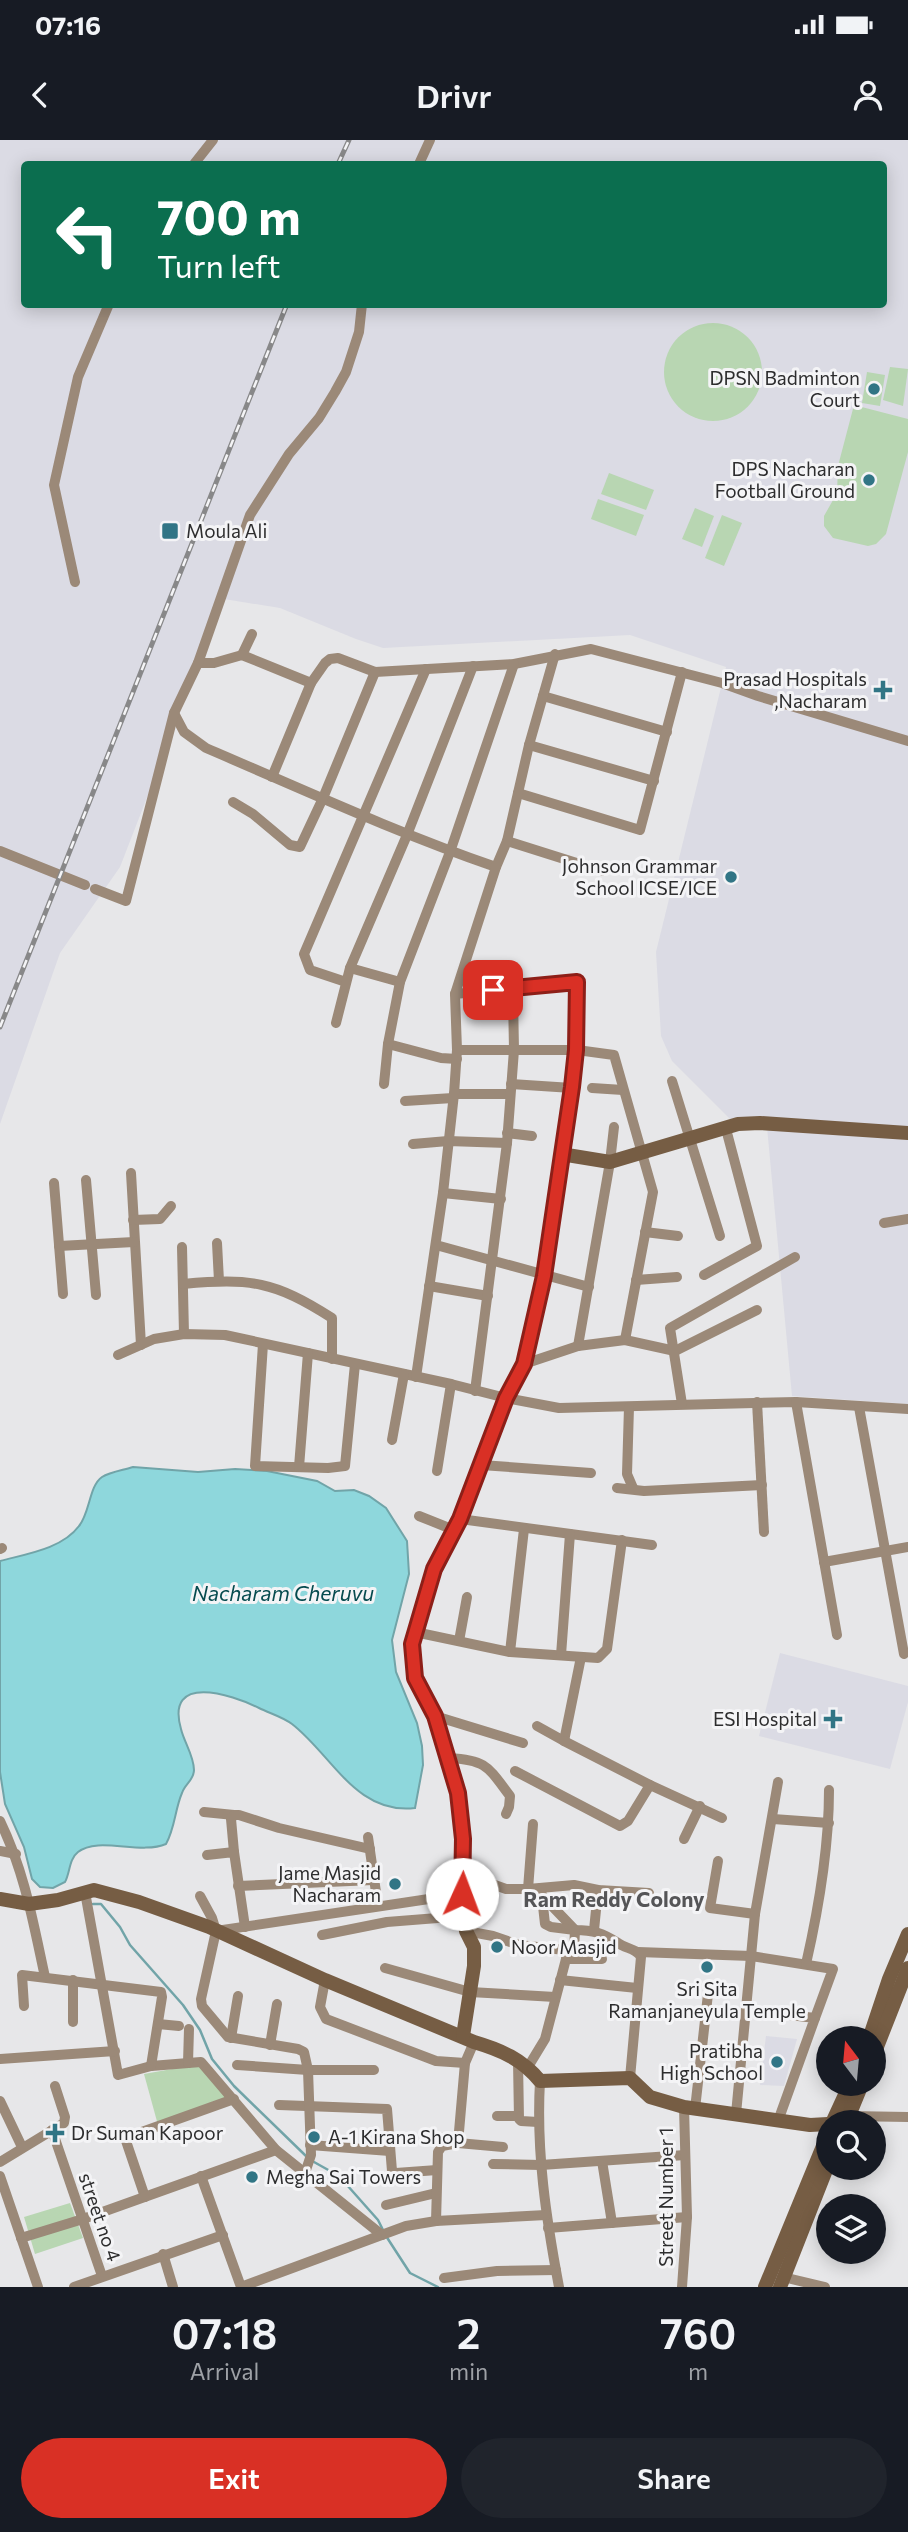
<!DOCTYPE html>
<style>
body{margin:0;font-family:Commissioner,sans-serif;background:#20242c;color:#f1f3f6;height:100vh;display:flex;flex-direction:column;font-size:26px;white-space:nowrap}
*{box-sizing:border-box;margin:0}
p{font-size:23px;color:#9ea1a6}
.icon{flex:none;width:38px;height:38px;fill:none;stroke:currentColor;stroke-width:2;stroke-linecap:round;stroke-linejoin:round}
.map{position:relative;height:2147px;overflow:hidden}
.sheet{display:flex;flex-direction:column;background:#171b24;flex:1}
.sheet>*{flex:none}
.top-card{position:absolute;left:21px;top:21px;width:866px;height:147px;border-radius:7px;box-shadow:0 4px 18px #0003;background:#0b6e4f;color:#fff;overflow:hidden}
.needle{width:46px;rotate:344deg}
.buttons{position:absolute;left:816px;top:1886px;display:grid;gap:14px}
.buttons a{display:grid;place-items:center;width:70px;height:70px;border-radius:50%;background:#171b24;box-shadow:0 4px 18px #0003;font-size:35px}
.pin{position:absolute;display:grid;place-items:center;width:60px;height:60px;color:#fff;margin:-30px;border-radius:14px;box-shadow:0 4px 10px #0006}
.me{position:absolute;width:77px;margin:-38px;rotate:2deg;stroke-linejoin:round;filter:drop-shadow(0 0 5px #0008)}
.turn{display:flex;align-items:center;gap:24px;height:147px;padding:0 21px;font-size:32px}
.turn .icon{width:91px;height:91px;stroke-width:2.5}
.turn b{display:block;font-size:49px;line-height:60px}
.eta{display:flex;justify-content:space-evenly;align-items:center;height:119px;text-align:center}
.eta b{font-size:42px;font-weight:600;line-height:49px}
.action{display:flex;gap:14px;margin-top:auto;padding:14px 21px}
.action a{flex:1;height:80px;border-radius:42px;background:#d93025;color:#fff;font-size:28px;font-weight:600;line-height:80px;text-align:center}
.action a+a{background:#20242c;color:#f1f3f6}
.status{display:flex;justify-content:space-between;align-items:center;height:49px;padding:0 35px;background:#171b24;direction:ltr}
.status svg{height:19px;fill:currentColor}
header{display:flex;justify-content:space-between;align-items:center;height:91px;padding:0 21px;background:#171b24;font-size:32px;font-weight:600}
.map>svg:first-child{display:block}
.built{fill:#dbdbe4;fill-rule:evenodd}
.green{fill:#b8d6b2}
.water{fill:#8ed7dc;stroke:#71a4a8;stroke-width:2}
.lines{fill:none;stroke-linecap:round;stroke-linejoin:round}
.stream{stroke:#71a4a8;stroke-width:2.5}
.street{stroke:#9b8978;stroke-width:10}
.secondary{stroke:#765d44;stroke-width:14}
.rail-casing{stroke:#888889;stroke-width:5}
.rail{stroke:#f4f4f6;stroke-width:2.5;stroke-dasharray:8;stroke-linecap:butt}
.route-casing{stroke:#8d1f18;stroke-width:18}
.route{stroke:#d93025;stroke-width:12}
.poi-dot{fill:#317585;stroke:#f4f4f6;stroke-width:2.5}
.labels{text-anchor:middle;stroke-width:6;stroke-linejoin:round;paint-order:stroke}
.poi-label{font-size:19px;fill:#2d2d2e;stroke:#f4f4f6;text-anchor:end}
.street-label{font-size:19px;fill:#2d2d2e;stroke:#f4f4f6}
.water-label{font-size:21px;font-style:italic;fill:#064b4f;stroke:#f4f4f6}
.neighbourhood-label{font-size:21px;font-weight:bold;fill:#555557;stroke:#f4f4f6}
</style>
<div class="status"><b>07:16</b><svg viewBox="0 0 49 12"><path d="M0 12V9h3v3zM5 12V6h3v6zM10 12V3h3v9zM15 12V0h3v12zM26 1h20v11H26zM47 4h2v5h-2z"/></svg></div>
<header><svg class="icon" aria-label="back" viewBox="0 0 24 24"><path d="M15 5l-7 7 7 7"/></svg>Drivr<svg class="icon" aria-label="person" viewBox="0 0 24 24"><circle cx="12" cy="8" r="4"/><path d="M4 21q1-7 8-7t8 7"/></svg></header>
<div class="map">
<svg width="908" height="2147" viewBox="0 0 908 2147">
<rect width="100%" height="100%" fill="#e7e7e9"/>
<g class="built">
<path d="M0,0H908V1264L792,1256L767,987L734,983L672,921L661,896L656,812L726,527L630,495L383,508L356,499L280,468L224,459L120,727L60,813L0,984ZM24,24H884V164H24Z"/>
<path d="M780,1513L908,1546V1562L890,1629L759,1596Z"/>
<path d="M766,1896L797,1899L784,1946L760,1945Z"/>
</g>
<g class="green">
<circle cx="713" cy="232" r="49"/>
<path d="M890,227L908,229L903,266L883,260Z"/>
<path d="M867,232L885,235L880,266L862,263Z"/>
<path d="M854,265L908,279V312L886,394L876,404L868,406L833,398L824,386V376L837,353L838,326Z"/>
<path d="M609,333L654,350L646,370L601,354Z"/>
<path d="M598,359L644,375L636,396L591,379Z"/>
<path d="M695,368L714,376L702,407L682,399Z"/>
<path d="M722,375L742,383L724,426L705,418Z"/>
<path d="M200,1924L229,1959L158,1985L144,1934Z"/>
<path d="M70,2063L83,2098L35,2114L24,2077Z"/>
</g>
<path class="water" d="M133,1327L198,1332L235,1329L267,1331L317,1341L335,1351L354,1350L369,1356L386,1368L407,1401L409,1434L392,1500L396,1532L417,1583L422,1606L423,1625L415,1668C356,1675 332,1615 292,1584C283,1577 269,1573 259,1568C231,1554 165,1533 181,1589C184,1602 194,1616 194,1630C194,1640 185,1644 182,1653C175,1669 175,1688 166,1704C140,1715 98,1696 78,1712C69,1719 70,1733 65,1742L53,1748L40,1747L32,1739L24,1707L5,1664L0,1632V1421C26,1414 62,1409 79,1386C90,1373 89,1346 102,1337C110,1332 124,1330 133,1327Z"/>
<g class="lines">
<g class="stream">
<path d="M93,1764H101L120,1787L130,1805L183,1865L200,1890L212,1919L234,1946L306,2016"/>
<path d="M314,2022L339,2036L378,2080L383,2090"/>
<path d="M386,2096L410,2133L438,2147"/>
</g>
<g class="street">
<path d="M194,24L213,0"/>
<path d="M419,24L430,0"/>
<path d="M75,442L54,345L78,237L109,164"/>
<path d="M242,515L252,494"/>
<path d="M198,523H214L242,515L311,543"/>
<path d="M543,556L667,592"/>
<path d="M174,573L184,592L206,608C302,649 397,693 496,727"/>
<path d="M529,605L654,641"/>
<path d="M272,637L311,543L325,523L330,519L338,518L375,532L514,524L591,509L722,543L758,556L908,601"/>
<path d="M518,653L640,690L682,532"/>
<path d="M233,662L253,674L290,705L300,707L323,658L375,532"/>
<path d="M507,701L602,731"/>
<path d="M0,711L85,745"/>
<path d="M95,749L126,761L174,573L198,523L250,375L289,314L319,278L335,252L346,232L359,192L362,164"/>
<path d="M350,828L400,842"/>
<path d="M346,842L310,830L304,814L426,529"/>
<path d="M455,854L577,842V910L561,1014"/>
<path d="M336,883L350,828L407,695L473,526"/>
<path d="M388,904L441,918L457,919"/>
<path d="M457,910H577L614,915L653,1052L625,1200"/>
<path d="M672,941L720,1096"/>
<path d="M384,944L388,904L400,842L450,712L514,524"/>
<path d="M511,944L572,948"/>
<path d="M592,948L623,950"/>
<path d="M454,954H510"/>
<path d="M405,961L453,958"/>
<path d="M507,993L532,996"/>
<path d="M413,1004L448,1001L507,1003"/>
<path d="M131,1033L141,1205"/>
<path d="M86,1040L96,1155"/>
<path d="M54,1043L63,1154"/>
<path d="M443,1053L501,1059"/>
<path d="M133,1080L160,1079L171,1066"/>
<path d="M884,1083L908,1079"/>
<path d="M645,1092L678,1096"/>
<path d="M217,1103L219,1141"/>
<path d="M436,1105L589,1147"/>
<path d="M59,1106L134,1102"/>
<path d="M182,1107L184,1194"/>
<path d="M704,1135L757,1106L726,989"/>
<path d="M636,1140L677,1137"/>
<path d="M183,1144C251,1138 274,1141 332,1178V1219"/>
<path d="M429,1146L488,1156"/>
<path d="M263,1204L255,1326L328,1328L345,1326L355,1224"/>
<path d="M578,1206L610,1022L614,987"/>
<path d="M118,1215L154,1199L184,1194L225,1195L451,1244L506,1258L559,1268L796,1262L908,1269"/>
<path d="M524,1224L578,1206L625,1200L675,1211L757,1170"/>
<path d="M416,1237L443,1053L454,954L457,910L455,854L496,727L507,701L529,605L555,514"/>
<path d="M475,1251L507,1003L514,910L513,857"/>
<path d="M757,1262L764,1392"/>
<path d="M796,1262L837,1495"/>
<path d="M682,1264L670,1188L795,1117"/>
<path d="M629,1267L627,1334L633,1348"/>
<path d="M859,1267L904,1514"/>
<path d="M392,1300L404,1234"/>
<path d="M481,1325L591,1333"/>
<path d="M299,1327L308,1213"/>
<path d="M437,1331L451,1244"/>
<path d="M617,1348L644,1351L762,1345"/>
<path d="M419,1376L454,1390"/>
<path d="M460,1379L652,1405"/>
<path d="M0,1409L2,1408"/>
<path d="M824,1422L908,1407"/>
<path d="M415,1492L510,1512L598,1518L607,1509L622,1400"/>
<path d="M459,1501L467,1457"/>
<path d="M510,1512L524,1389"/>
<path d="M561,1515L570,1394"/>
<path d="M435,1576L523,1603"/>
<path d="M537,1586L564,1601L581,1517"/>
<path d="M564,1601L650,1645L722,1678"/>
<path d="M449,1618C487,1620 488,1627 510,1656L509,1667L506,1674"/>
<path d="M515,1631L620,1686L628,1681L650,1645"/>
<path d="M204,1672L234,1675"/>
<path d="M773,1679L829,1683"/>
<path d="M0,1681C25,1733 33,1782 45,1837"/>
<path d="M368,1697L378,1766"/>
<path d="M684,1699L700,1666"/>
<path d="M0,1711L16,1714"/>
<path d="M234,1712L231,1679L234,1675H239L279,1688L370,1709"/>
<path d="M207,1715L234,1712L245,1787"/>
<path d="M718,1721L710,1768L755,1774"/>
<path d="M463,1741L492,1744L506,1749H528L574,1745L598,1750L649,1753"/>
<path d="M238,1746L373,1740"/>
<path d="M528,1749L533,1684"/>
<path d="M85,1752L118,1935L151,1926L201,1922L276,2010L382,2095"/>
<path d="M200,1756L212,1778L216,1791"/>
<path d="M551,1765L575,1790C593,1790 603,1793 618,1803C626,1809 636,1808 641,1817L630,1938"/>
<path d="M594,1790L598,1750"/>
<path d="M466,1791L493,1796L519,1805L574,1811"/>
<path d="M322,1795L387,1782L463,1776"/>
<path d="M638,1812L751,1816L833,1829L815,1878"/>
<path d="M566,1819H602"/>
<path d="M806,1824C819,1767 829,1708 829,1650"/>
<path d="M385,1828L470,1852L555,1857"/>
<path d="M73,1840V1882"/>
<path d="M325,1840L320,1867L326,1879L436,1921L465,1923"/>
<path d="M560,1840L637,1848"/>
<path d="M24,1866L22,1835L161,1852L162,1857L151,1926"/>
<path d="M747,1870L815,1878L778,1981"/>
<path d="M158,1884L179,1886"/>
<path d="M231,1898L238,1856"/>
<path d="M270,1905L277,1864"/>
<path d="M0,1919L115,1911"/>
<path d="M518,1921L519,1979L521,1981L538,1982"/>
<path d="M188,1923L189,1889"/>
<path d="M237,1925L308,1930H374"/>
<path d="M528,1927L545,1899L566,1819L574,1811L575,1790L551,1787L545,1784L541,1748"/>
<path d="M540,1941C536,2011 546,2078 559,2147"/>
<path d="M0,1961L22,2007"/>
<path d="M279,1965L387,1969L392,2031L396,2033L437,2030"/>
<path d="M695,1969L708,1854"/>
<path d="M736,1974L755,1774L778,1642"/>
<path d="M497,1976H518"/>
<path d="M848,1976L908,1977"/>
<path d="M52,1990L102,2136"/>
<path d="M428,1997L444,1998L447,2003"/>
<path d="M458,2003L465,1923L474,1902"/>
<path d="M310,2005L390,2011"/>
<path d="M602,2021L612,2083"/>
<path d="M0,2022L64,1983L65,1977L55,1946"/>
<path d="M493,2024L541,2025L685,2015"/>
<path d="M305,2033L311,2015L308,1930L304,1912L298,1909L228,1897L202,1866L201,1859L216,1791L462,1754"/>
<path d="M0,2036L38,2147"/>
<path d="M201,2036L241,2147"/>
<path d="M145,2057L125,1998L234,1959"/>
<path d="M386,2065L436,2053"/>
<path d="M436,2081L438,2012L442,2006L458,2003L503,2007"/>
<path d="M548,2088L687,2077"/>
<path d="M21,2098L83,2079L276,2010"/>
<path d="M163,2114L173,2147"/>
<path d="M783,2137L825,2147"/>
<path d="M444,2138L497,2131L556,2130"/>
<path d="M74,2147L223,2095"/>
<path d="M241,2147L406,2086L436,2081L546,2075"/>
<path d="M682,2147L687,2077L684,1967"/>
</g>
<g class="secondary">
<path d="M0,1759L29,1764L58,1760L94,1750L139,1762L209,1787L325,1840L474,1902C501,1910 522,1919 540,1941L630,1938L650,1957L684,1967L810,1985L828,1984"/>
<path d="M463,1896L474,1826V1807L466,1791L463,1776V1699L458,1653L435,1576L415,1538L412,1504L434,1429L460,1379L506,1258L524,1224L544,1136L561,1014L610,1022L738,984L760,983L908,993"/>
<path d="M869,1899L889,1839L908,1794"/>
<path d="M873,1917L908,1828"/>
<path d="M832,1983L850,1944"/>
<path d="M846,1983L862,1944"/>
<path d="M765,2147L828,1994"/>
<path d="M780,2147L828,2025"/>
</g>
<g class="rail-casing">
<g id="rail">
<path d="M338,24L349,0"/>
<path d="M0,887L287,164"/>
</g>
</g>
<use href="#rail" class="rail"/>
</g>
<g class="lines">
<g class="route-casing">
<path id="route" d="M462,1754L463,1699L458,1653L435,1576L415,1538L412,1504L434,1429L460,1379L506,1258L524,1224L544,1136L572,947L576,910L577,842L493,850"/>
</g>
<use href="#route" class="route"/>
</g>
<g class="poi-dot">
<circle cx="874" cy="249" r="7"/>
<circle cx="869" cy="340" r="7"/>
<rect x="161" y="382" width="18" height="18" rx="3.5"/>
<path d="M879.5 539.5h7v7h7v7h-7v7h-7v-7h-7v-7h7z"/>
<circle cx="731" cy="737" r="7"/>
<path d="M829.5 1568.5h7v7h7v7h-7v7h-7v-7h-7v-7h7z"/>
<circle cx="395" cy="1744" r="7"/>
<circle cx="497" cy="1807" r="7"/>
<circle cx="707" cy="1827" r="7"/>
<circle cx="777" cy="1922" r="7"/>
<path d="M51.5 1982.5h7v7h7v7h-7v7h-7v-7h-7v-7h7z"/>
<circle cx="314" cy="1997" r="7"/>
<circle cx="252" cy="2037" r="7"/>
</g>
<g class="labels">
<g class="poi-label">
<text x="860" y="245">DPSN Badminton<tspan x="860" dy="22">Court</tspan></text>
<text x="855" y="336">DPS Nacharan<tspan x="855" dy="22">Football Ground</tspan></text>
<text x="186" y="398" text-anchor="start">Moula Ali</text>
<text x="867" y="546">Prasad Hospitals<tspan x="867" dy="22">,Nacharam</tspan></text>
<text x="717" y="733">Johnson Grammar<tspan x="717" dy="22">School ICSE/ICE</tspan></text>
<text x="817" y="1586">ESI Hospital</text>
<text x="381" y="1740">Jame Masjid<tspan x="381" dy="22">Nacharam</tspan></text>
<text x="511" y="1814" text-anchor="start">Noor Masjid</text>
<text x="707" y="1856" text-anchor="middle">Sri Sita<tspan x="707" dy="22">Ramanjaneyula Temple</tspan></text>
<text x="763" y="1918">Pratibha<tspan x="763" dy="22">High School</tspan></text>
<text x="71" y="2000" text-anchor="start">Dr Suman Kapoor</text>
<text x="328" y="2004" text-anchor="start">A-1 Kirana Shop</text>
<text x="266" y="2044" text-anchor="start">Megha Sai Towers</text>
</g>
<g class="street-label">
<text transform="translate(666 2057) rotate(-90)" y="7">Street Number 1</text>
<text transform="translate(100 2077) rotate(71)" y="7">street no 4</text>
</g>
<g class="water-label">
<text x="283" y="1461">Nacharam Cheruvu</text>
</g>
<g class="neighbourhood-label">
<text x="614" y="1767">Ram Reddy Colony</text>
</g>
</g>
</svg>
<div class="buttons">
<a><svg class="needle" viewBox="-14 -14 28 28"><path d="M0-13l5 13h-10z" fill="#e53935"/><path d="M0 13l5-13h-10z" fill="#9ea1a6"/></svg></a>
<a><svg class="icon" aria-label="search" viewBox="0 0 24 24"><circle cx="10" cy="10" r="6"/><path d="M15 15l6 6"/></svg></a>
<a><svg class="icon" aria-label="layers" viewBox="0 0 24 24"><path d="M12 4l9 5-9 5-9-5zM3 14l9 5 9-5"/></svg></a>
</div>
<div class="pin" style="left:493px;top:850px;background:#d93025"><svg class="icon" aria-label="arrive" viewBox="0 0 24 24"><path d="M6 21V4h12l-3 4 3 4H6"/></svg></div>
<svg class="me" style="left:462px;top:1754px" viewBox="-20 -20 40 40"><circle r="19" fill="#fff"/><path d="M0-13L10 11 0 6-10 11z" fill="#d93025"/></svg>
<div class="top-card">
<div class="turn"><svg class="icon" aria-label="left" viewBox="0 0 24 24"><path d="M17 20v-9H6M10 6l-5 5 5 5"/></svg><div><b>700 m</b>Turn left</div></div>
</div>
</div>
<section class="sheet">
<div class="eta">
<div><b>07:18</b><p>Arrival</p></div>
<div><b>2</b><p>min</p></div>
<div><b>760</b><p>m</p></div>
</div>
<div class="action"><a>Exit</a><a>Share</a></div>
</section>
